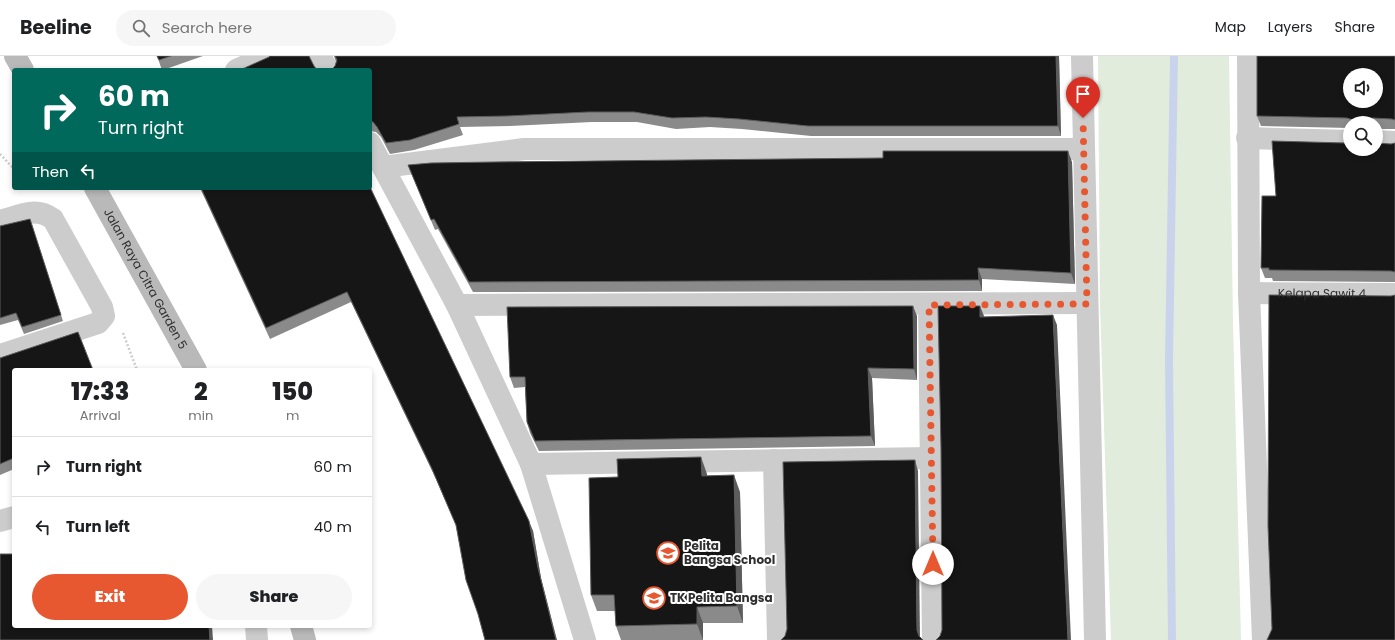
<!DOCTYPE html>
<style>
body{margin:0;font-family:Poppins,sans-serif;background:#f6f6f6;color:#202124;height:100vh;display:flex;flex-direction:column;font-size:15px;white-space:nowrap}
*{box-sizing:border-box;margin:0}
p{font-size:13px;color:#757577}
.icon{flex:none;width:22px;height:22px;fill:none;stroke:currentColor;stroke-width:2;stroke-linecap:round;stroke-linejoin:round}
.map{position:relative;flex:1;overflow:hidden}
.panel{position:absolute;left:12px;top:312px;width:360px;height:260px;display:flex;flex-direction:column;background:#fff;border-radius:4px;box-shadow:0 2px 6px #0003}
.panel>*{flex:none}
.hud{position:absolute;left:12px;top:12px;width:360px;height:122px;border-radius:4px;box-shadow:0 2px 6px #0003;background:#00695c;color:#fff;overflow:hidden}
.fabs{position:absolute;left:1343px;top:12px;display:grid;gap:8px}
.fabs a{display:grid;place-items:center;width:40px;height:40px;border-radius:50%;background:#fff;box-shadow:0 2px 6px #0003;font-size:20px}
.pin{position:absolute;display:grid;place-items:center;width:34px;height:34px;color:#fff;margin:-41px -17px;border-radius:50% 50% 50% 0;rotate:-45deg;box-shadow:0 0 4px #0007}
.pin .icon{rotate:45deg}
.me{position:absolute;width:44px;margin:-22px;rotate:0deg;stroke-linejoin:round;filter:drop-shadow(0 0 3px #0008)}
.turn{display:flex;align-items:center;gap:14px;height:84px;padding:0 20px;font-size:18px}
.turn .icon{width:52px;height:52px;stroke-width:2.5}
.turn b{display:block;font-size:28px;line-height:34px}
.then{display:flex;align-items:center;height:38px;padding:0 20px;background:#0003;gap:8px;font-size:15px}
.eta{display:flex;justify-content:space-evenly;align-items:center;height:68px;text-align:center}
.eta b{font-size:24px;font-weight:800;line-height:28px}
.primary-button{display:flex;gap:8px;margin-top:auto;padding:8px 20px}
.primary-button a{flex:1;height:46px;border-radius:24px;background:#e75730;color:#fff;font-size:16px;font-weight:800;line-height:46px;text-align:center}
.primary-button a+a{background:#f6f6f6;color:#202124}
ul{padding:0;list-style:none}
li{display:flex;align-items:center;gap:12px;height:60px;padding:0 20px;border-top:1px solid #e0e0e0}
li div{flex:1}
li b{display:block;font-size:15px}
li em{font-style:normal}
header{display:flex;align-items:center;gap:24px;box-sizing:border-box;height:56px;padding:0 20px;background:#fff;border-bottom:1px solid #e0e0e0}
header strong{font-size:19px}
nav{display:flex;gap:22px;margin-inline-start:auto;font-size:14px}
.search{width:280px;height:36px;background:#f6f6f6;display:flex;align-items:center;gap:10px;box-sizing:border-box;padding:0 14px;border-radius:22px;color:#757577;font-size:15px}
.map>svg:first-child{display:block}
.green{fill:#e1ecdd}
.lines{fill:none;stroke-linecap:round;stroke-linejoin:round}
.stream{stroke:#c9d4ec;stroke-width:8}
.path{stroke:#ccc;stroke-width:2.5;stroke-dasharray:2 2;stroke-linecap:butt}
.street{stroke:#ccc;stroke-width:22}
.secondary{stroke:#b9b9b9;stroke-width:22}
.wall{fill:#8a8a8a}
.shaded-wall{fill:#5c5c5c}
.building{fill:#161616;stroke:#5c5c5c;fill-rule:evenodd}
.route{stroke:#e75730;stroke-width:7;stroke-dasharray:0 12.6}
.labels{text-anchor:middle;stroke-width:4;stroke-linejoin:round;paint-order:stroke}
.street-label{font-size:12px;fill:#2f2f2f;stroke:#fff}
.poi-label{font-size:12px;font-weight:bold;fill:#2f2f2f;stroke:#fff;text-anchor:start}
</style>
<header>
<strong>Beeline</strong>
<div class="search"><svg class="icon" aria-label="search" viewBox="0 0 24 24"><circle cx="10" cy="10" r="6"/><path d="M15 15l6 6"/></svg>Search here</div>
<nav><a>Map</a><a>Layers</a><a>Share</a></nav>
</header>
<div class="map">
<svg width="1395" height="584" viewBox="0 0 1395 584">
<rect width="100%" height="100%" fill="#fff"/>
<path class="green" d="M1098,0H1229L1233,266L1241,584H1111L1100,249Z"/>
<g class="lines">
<path class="stream" d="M1172,584L1169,304L1174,0"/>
<g class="path">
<path d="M0,98L14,113"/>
<path d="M123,277L137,314"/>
</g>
<g class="street">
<path d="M320,0L328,14"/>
<path d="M1082,0L1095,584"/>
<path d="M1248,0L1249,237L1263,584"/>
<path d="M236,14L268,0"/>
<path d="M1247,82L1350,85"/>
<path d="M1376,85L1395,86"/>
<path d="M370,87L457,249L531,408L585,584"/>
<path d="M383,111L524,93H1083"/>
<path d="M0,165C19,160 35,150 53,163L102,251L104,260L98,267L0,299"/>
<path id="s1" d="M1249,237L1395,238"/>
<path d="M457,249L1087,247"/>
<path d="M929,249L933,584"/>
<path d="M774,404L778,584"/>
<path d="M531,408L932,402"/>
<path d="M0,465L14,461"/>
<path d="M256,570L257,584"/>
</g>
<g class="secondary">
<path d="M15,0L23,14"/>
<path id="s2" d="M95,132L196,314"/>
<path d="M301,570L305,584"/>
</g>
</g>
<g class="wall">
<path d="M157,0H203L163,14H162Z"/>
<path d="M334,0H1059L1061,80H811L742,73L710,71L676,73L637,66H592L510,70L460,71L463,79L414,94L390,98L381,81L376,76L370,75V14L335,10L336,6Z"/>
<path d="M1395,0V73H1376V67H1350V72L1261,70L1257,60Z"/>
<path d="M1346,87L1391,88L1395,87V226L1273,225L1272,222H1265L1261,212L1276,140Z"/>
<path d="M1072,106L1075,228L982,223V235L473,236L438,173L435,174L408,109Z"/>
<path d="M200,132H370L533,475L541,522L457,472L436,423L351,246L270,283Z"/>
<path d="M32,169L63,265L24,278L18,264L0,269V170Z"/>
<path d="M917,260V324L872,322L875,390L539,395L530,377L527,366L525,331L514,332L510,321Z"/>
<path d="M0,302L14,314V413L0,419Z"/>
<path d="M707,418V420L740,436L743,567H703V584H621L616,570L615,555H597L591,539Z"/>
</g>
<g class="shaded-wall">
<path d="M1056,0H1059L1061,80L1058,70Z"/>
<path d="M1366,64L1367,67H1363Z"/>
<path d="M1068,95L1072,106L1075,228L1071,217Z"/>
<path d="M978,212L982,223V235L979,224Z"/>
<path d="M913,250L917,260V324L914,313Z"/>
<path d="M980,250L984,260V272L980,261Z"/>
<path d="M1053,259L1057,269L1071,584H1068Z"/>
<path d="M868,312L872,322L875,390L871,380Z"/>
<path d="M701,401L707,418L708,436L702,420Z"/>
<path d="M915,404L918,415L920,584L917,574Z"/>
<path d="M734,419L740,436L743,567L737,550Z"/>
<path d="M529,465L533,475L541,522L557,584H556L538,512Z"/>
<path d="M697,551L703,567V584L697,568Z"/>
<path d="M209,570H212L213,584H210Z"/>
</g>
<g class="building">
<path d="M157,0H171L159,4Z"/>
<path d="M270,0H309L314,10L317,14H240L269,1Z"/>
<path d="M335,0H1056L1058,70H808L739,63L706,61L672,62L634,56H588L507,60L457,61L459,68L410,84L386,87L377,71L373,66L370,65V14H331L335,10L337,4Z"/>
<path d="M1257,0H1395V64L1392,63L1373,62L1366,64L1363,67H1356L1353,64L1347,62L1257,60ZM1350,19H1376V45H1350Z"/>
<path d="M1272,85L1346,87L1350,86V93H1376V87L1391,88L1395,87V216L1391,215L1269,214V212H1261L1262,140H1276Z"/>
<path d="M883,95H1068L1071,217L978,212L979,224L469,226L434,163L431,164L408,109L431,107L494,106L883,102Z"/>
<path d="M370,131L529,465L538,512L556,584H485L478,558L466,524L456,469L432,413L347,236L266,272L201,132H370Z"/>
<path d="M30,163L61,259L22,271L16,257L0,262V170Z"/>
<path d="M1269,239L1391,240L1395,239V584H1267L1272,573L1268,470Z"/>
<path d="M913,250L914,313L868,312L871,380L535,385L527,366L525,321H510L507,251Z"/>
<path d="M938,250H980V261L1053,259L1068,584H936L940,580L942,574L941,392Z"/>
<path d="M78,276L93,314H14V402L0,408V302Z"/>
<path d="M701,401L702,420L734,419L737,550L697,551V568L616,570L614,539H591L589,422L618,421L617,403Z"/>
<path d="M915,404L917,574L919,580L923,584H781L785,580L787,573L783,406Z"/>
<path d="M0,498H14V570H209L210,584H0Z"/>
</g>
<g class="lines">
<path class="route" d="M933,508L929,249L1087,248L1083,62"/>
</g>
<defs>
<g id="school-ring" transform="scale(1.15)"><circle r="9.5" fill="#fff" stroke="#e75730" stroke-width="1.5"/><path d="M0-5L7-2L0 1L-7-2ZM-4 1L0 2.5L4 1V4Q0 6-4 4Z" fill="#e75730"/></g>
</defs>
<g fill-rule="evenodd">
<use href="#school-ring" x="668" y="497"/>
<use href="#school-ring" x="654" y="542"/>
</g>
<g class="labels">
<g class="street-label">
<text dy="4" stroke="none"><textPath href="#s2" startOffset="104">Jalan Raya Citra Garden 5</textPath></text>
<text dy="4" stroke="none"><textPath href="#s1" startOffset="73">Kelapa Sawit 4</textPath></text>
</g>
<g class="poi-label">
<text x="684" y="494">Pelita<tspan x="684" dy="14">Bangsa School</tspan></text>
<text x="670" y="546">TK Pelita Bangsa</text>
</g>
</g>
</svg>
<div class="fabs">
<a><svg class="icon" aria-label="sound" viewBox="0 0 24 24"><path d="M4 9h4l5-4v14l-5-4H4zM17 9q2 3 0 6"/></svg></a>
<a><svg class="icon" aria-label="search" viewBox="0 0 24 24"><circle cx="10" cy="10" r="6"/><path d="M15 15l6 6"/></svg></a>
</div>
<div class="pin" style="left:1083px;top:62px;background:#d93025"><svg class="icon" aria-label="arrive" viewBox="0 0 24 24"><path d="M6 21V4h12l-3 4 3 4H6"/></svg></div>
<svg class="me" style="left:933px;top:508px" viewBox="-20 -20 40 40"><circle r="19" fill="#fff"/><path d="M0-13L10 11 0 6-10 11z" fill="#e75730"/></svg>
<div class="hud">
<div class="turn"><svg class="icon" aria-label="right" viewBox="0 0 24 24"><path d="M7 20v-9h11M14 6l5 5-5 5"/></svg><div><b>60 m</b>Turn right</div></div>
<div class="then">Then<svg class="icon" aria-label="left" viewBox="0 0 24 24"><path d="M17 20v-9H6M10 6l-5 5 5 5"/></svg></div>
</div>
<section class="panel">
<div class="eta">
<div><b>17:33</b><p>Arrival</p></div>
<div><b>2</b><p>min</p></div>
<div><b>150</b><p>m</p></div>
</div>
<ul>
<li><svg class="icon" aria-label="right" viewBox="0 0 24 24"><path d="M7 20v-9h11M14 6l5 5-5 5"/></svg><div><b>Turn right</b></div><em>60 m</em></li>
<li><svg class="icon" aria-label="left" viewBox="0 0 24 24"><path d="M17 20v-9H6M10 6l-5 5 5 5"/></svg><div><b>Turn left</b></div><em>40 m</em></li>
</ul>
<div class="primary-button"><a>Exit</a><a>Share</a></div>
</section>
</div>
